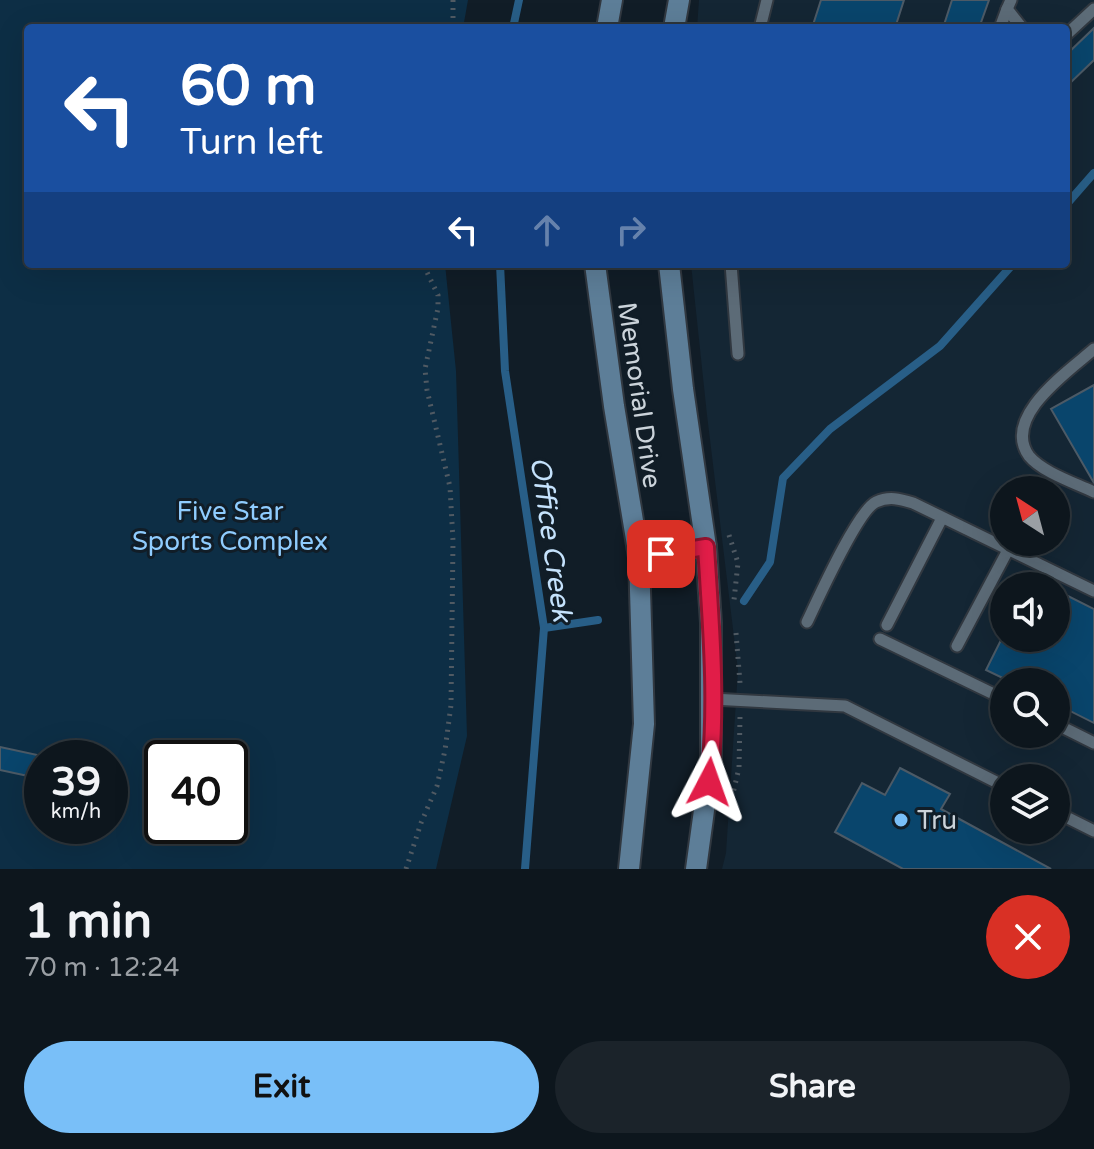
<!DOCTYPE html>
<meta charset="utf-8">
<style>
body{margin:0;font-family:"Varela Round",sans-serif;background:#1b232a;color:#f1f3f6;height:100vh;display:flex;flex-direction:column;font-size:30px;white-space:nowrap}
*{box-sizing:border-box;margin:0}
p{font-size:26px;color:#9a9fa4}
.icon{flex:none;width:44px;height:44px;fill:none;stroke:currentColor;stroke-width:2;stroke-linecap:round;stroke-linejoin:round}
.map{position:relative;height:869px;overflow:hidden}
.drawer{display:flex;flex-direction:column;background:#0d161d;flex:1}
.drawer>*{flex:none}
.hud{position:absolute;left:24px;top:24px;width:1046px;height:244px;border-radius:8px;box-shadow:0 8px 32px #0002,0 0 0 2px #2d353b;background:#1a4fa0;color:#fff;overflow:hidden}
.needle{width:52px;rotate:324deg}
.tools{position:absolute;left:990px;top:476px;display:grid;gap:16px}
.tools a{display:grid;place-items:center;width:80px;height:80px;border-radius:50%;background:#0d161d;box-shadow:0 8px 32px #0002,0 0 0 2px #2d353b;font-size:40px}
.speed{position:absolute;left:24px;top:740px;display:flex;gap:16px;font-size:40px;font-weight:700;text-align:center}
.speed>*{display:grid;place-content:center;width:104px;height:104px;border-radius:50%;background:#0d161d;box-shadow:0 8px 32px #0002,0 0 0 2px #2d353b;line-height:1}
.speed small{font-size:20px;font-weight:400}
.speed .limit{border:4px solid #111;border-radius:12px;background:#fff;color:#111}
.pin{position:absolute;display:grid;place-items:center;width:68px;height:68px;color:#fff;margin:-34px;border-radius:16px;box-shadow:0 4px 12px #0006}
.me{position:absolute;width:88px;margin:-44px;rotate:4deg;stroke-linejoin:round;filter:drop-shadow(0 0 6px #0008)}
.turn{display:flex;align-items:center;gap:28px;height:168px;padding:0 24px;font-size:36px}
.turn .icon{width:104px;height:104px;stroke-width:2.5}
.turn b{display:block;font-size:56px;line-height:68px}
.lanes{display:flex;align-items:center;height:76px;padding:0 24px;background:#0003;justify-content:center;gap:40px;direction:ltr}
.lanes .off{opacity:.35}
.round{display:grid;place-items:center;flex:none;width:84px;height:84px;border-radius:42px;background:#1b232a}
.overview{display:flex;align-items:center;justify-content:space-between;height:136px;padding:0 24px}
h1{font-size:48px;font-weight:800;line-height:60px}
.cta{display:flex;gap:16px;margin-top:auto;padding:16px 24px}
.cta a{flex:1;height:92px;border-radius:48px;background:#79bff8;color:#111;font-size:32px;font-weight:800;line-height:92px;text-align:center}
.cta a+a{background:#1b232a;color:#f1f3f6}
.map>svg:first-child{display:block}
.built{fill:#142634;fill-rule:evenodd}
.green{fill:#0d2e45;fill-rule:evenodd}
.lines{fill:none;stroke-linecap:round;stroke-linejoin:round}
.stream{stroke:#285e87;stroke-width:8}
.building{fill:#09456c;stroke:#4c5a66;stroke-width:2}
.lane-casing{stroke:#313840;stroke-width:15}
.secondary-casing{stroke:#313840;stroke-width:24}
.path{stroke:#505a63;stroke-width:5;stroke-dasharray:2 6;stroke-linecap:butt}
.lane{stroke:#5c6b77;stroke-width:11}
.secondary{stroke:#5d7e98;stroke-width:20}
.route-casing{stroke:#92132f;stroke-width:20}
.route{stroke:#e11d48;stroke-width:14}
.poi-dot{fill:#79bff8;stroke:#111d27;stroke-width:3}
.labels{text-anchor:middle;stroke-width:6;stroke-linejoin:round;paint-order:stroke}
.street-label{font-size:26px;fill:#cbd3da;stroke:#111d27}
.park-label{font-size:26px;fill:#8fccfe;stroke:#111d27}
.poi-label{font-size:26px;fill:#cbd3da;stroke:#111d27;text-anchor:start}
.water-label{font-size:28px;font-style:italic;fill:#c5e2fc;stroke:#111d27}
</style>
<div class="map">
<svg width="1094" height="869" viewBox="0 0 1094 869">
<rect width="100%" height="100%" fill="#111d27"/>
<path class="built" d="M699,0H1094V869H722L726,853L738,670L707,415L691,264H1066V28H697ZM1004,490H1056V542H1004ZM1004,586H1056V638H1004ZM1004,682H1056V734H1004ZM1004,778H1056V830H1004Z"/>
<path class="green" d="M0,0H468L463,28H28V264H445L456,371L467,736L436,869H0ZM42,758H110V826H42ZM162,758H230V826H162Z"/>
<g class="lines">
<g class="stream">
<path d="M513,28L519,0"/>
<path d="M1066,205L1094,173"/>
<path d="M500,264L505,371L544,628L525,869"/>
<path d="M744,601L770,562L783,478L830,429L940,346L1013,264"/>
<path d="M544,628L598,620"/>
</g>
</g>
<g class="building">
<path d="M821,0H904L895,28H812Z"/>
<path d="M952,0H989L979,28H943Z"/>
<path d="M1094,28V60L1066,87V55Z"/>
<path d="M1094,385V483L1051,409Z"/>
<path d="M1056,590L1094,609V723L1056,704V682H1011L986,670L1002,638H1056Z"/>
<path d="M0,747L42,756V779L0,770Z"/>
<path d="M900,768L950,794L941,809L1051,869H903L835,832L862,783L885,795Z"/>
</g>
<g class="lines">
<g class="lane-casing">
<g id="lane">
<path d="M1011,0L1007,9L1022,28"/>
<path d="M760,28L767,0"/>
<path d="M1000,28L1007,9"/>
<path d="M1066,35L1094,9"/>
<path d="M731,264L738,354"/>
<path d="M1094,349C1069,371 1001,417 1029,456C1042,472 1075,483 1094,492"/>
<path d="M807,622C818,599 858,510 876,502C889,496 900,499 913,503L1094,591"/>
<path d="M887,625L942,518"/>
<path d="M880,639L1004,699"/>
<path d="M957,646L1008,550"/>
<path d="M712,699L845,706L1004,786"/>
<path d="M1056,724L1094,743"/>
<path d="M1056,812L1094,831"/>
</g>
</g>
<g class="secondary-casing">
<g id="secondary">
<path d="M607,28L612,0"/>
<path d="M674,28L679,0"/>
<path d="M595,264L614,406L639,557L644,724L629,869"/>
<path d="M669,264L683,389L706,547L711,623V759L696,869"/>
<path d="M639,557L706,547"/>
</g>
</g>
<g class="path">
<path d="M453,0V28"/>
<path d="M729,535L738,563L734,600"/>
<path d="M736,633L740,683"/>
<path d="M730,806L739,768L740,717"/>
<path d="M406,869L421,823L437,786L445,750L451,705L453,541L450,487L427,390L425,369L438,308V295L423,264"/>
</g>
<use href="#lane" class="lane"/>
<use href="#secondary" class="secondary"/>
</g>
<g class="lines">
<g class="route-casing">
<path id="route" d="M661,554L706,547C711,625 718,705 709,782"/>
</g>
<use href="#route" class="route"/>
</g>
<circle class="poi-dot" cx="901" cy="820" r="8"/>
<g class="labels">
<g class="street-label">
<text transform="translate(640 395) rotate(82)" y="9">Memorial Drive</text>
</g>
<g class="park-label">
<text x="230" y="520">Five Star<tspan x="230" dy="30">Sports Complex</tspan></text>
</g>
<g class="poi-label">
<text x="917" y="829">Tru</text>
</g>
<g class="water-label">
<text transform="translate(552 539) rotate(82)" y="10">Office Creek</text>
</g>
</g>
</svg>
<div class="tools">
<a><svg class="needle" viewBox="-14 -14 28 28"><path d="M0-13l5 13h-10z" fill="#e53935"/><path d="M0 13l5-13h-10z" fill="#9a9fa4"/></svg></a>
<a><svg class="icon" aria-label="sound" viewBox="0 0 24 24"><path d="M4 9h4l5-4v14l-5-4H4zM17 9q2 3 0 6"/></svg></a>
<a><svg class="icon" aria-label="search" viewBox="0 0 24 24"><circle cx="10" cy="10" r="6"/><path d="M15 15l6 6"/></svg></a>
<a><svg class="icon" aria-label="layers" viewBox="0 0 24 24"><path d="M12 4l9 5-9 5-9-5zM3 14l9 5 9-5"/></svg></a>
</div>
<div class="speed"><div>39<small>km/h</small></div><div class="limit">40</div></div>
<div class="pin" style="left:661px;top:554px;background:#d93025"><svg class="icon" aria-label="arrive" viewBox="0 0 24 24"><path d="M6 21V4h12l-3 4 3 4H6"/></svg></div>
<svg class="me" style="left:709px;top:782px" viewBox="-20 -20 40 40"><path d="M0-17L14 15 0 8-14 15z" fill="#e11d48" stroke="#fff" stroke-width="4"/></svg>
<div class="hud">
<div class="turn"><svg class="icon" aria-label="left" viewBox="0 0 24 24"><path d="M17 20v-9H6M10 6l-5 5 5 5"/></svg><div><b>60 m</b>Turn left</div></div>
<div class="lanes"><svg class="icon" aria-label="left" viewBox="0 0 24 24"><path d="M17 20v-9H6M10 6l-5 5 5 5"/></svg><svg class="icon off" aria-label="ahead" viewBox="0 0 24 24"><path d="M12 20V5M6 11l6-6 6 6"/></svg><svg class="icon off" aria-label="right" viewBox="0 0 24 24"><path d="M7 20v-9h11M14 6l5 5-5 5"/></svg></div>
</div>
</div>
<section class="drawer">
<div class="overview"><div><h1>1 min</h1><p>70 m · 12:24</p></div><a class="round" style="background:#d93025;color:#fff"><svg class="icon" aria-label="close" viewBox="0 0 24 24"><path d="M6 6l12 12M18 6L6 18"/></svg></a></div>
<div class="cta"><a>Exit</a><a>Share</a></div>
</section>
